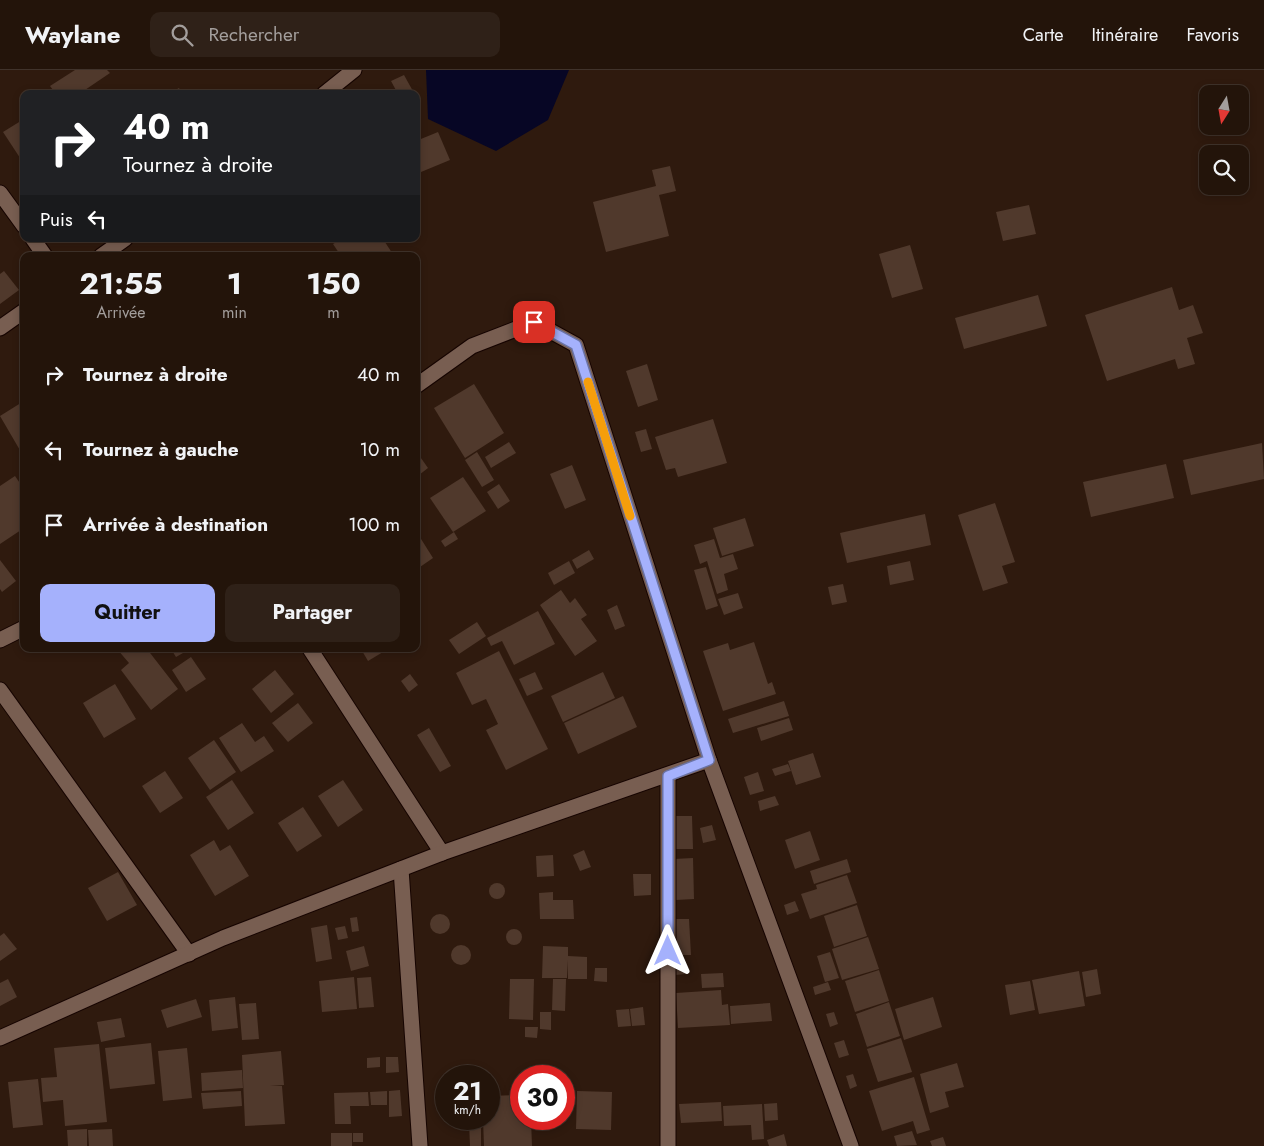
<!DOCTYPE html>
<html lang="fr">
<meta charset="utf-8">
<style>
body{margin:0;font-family:Jost,sans-serif;background:#2f2118;color:#f1f3f6;height:100vh;display:flex;flex-direction:column;font-size:19px;white-space:nowrap}
*{box-sizing:border-box;margin:0}
p{font-size:16px;color:#a39e9c}
.icon{flex:none;width:28px;height:28px;fill:none;stroke:currentColor;stroke-width:2;stroke-linecap:round;stroke-linejoin:round}
.map{position:relative;flex:1;overflow:hidden}
.details{position:absolute;left:20px;top:182px;width:400px;height:400px;display:flex;flex-direction:column;background:#23140a;border-radius:10px;box-shadow:0 2px 8px #0003,0 0 0 1px #40332b}
.details>*{flex:none}
.guide{position:absolute;left:20px;top:20px;width:400px;height:152px;border-radius:10px;box-shadow:0 2px 8px #0003,0 0 0 1px #40332b;background:#202124;color:#fff;overflow:hidden}
.needle{width:32px;rotate:191deg}
.controls{position:absolute;left:1199px;top:15px;display:grid;gap:10px}
.controls a{display:grid;place-items:center;width:50px;height:50px;border-radius:10px;background:#23140a;box-shadow:0 2px 8px #0003,0 0 0 1px #40332b;font-size:25px}
.speed{position:absolute;left:435px;top:995px;display:flex;gap:10px;font-size:25px;font-weight:700;text-align:center}
.speed>*{display:grid;place-content:center;width:65px;height:65px;border-radius:50%;background:#23140a;box-shadow:0 2px 8px #0003,0 0 0 1px #40332b;line-height:1}
.speed small{font-size:12px;font-weight:400}
.speed .limit{border:8px solid #d22;background:#fff;color:#111}
.pin{position:absolute;display:grid;place-items:center;width:42px;height:42px;color:#fff;margin:-21px;border-radius:10px;box-shadow:0 2px 8px #0006}
.me{position:absolute;width:55px;margin:-28px;rotate:0deg;stroke-linejoin:round;filter:drop-shadow(0 0 4px #0008)}
.turn{display:flex;align-items:center;gap:18px;height:105px;padding:0 20px;font-size:22px}
.turn .icon{width:65px;height:65px;stroke-width:2.5}
.turn b{display:block;font-size:35px;line-height:42px}
.then{display:flex;align-items:center;height:48px;padding:0 20px;background:#0003;gap:10px;font-size:19px}
.eta{display:flex;justify-content:space-evenly;align-items:center;height:85px;text-align:center}
.eta b{font-size:30px;font-weight:700;line-height:35px}
.action{display:flex;gap:10px;margin-top:auto;padding:10px 20px}
.action a{flex:1;height:58px;border-radius:10px;background:#a5b1fc;color:#111;font-size:20px;font-weight:700;line-height:58px;text-align:center}
.action a+a{background:#2f2118;color:#f1f3f6}
ul{padding:0;list-style:none}
li{display:flex;align-items:center;gap:15px;height:75px;padding:0 20px}
li div{flex:1}
li b{display:block;font-size:19px}
li em{font-style:normal}
header{display:flex;align-items:center;gap:30px;box-sizing:border-box;height:70px;padding:0 25px;background:#23140a;border-bottom:1px solid #40332b}
header strong{font-size:24px}
nav{display:flex;gap:28px;margin-inline-start:auto;font-size:18px}
.search{width:350px;height:45px;background:#2f2118;display:flex;align-items:center;gap:12px;box-sizing:border-box;padding:0 18px;border-radius:10px;color:#a39e9c;font-size:19px}
.map>svg:first-child{display:block}
.water{fill:#070625}
.building{fill:#50392c}
.lines{fill:none;stroke-linecap:round;stroke-linejoin:round}
.minor-casing{stroke:#160400;stroke-width:17}
.minor{stroke:#785e51;stroke-width:15}
.route-casing{stroke:#6b73a4;stroke-width:12}
.route{stroke:#a5b1fc;stroke-width:9}
.slow{stroke:#f59e0b;stroke-width:9}
</style>
<header>
<strong>Waylane</strong>
<div class="search"><svg class="icon" aria-label="search" viewBox="0 0 24 24"><circle cx="10" cy="10" r="6"/><path d="M15 15l6 6"/></svg>Rechercher</div>
<nav><a>Carte</a><a>Itinéraire</a><a>Favoris</a></nav>
</header>
<div class="map">
<svg width="1264" height="1076" viewBox="0 0 1264 1076">
<rect width="100%" height="100%" fill="#2f1a0e"/>
<path class="water" d="M426,0H569L548,50L496,81L428,49Z"/>
<g class="building">
<path d="M75,0H107L110,3L79,24H56L50,16Z"/>
<path d="M404,5L414,23L412,24H398L391,11Z"/>
<path d="M179,18L182,24H168Z"/>
<path d="M24,49V94L3,62Z"/>
<path d="M438,62L450,90L421,102L416,91V71Z"/>
<path d="M670,96L676,121L659,125L669,166L606,182L593,132L656,116L652,100Z"/>
<path d="M1029,135L1036,164L1003,171L996,142Z"/>
<path d="M342,169H383L394,186H341L333,174Z"/>
<path d="M910,175L923,219L892,228L879,184Z"/>
<path d="M4,201L19,220L0,234V204Z"/>
<path d="M1172,217L1179,240L1193,235L1203,263L1187,268L1195,294L1178,299L1175,289L1107,311L1085,245Z"/>
<path d="M1038,225L1047,256L964,279L955,248Z"/>
<path d="M647,294L658,330L638,337L626,301Z"/>
<path d="M474,314L504,363L465,388L434,338Z"/>
<path d="M24,331V381L21,382L0,346Z"/>
<path d="M713,349L727,393L678,407L675,398L666,400L655,367Z"/>
<path d="M646,359L652,379L641,382L635,362Z"/>
<path d="M509,372L516,383L491,398L485,387Z"/>
<path d="M1262,373L1264,409L1191,425L1183,390Z"/>
<path d="M416,381L428,398L419,405L416,401Z"/>
<path d="M477,382L494,410L482,417L465,390Z"/>
<path d="M1166,394L1174,428L1091,447L1083,412Z"/>
<path d="M572,395L586,430L565,439L550,404Z"/>
<path d="M15,406L24,419V458L0,474V416Z"/>
<path d="M463,407L486,441L453,462L430,428Z"/>
<path d="M499,414L510,431L498,439L487,422Z"/>
<path d="M995,433L1015,492L1002,496L1008,513L983,521L958,445Z"/>
<path d="M925,444L931,475L847,493L840,463Z"/>
<path d="M745,448L754,476L722,486L713,458Z"/>
<path d="M416,461L433,488L420,497L416,490Z"/>
<path d="M454,462L458,469L445,477L441,471Z"/>
<path d="M714,469L720,488L733,484L738,499L724,504L728,520L717,524L707,491L700,494L694,475Z"/>
<path d="M589,480L594,489L577,499L572,490Z"/>
<path d="M0,490L16,511L2,522L0,519Z"/>
<path d="M569,491L575,503L554,515L548,503Z"/>
<path d="M910,491L914,510L890,515L887,496Z"/>
<path d="M706,497L718,536L706,540L694,500Z"/>
<path d="M843,514L847,532L832,535L828,517Z"/>
<path d="M561,520L570,533L575,528L587,545L581,549L597,571L575,586L540,535Z"/>
<path d="M738,523L743,538L724,545L718,529Z"/>
<path d="M617,535L625,556L615,560L607,540Z"/>
<path d="M538,541L555,574L514,595L502,571L491,576L487,568Z"/>
<path d="M477,552L486,566L459,584L449,570Z"/>
<path d="M754,572L768,614L772,612L776,624L723,641L703,581L728,573L730,580Z"/>
<path d="M117,579H147L178,619L151,640L121,600L129,593Z"/>
<path d="M171,579H190L176,587Z"/>
<path d="M361,579H388L368,591Z"/>
<path d="M499,581L548,679L506,700L486,660L498,654L486,629L472,635L456,603Z"/>
<path d="M191,587L206,609L186,622L172,600Z"/>
<path d="M275,600L294,624L271,643L252,619Z"/>
<path d="M535,602L543,619L527,626L519,609Z"/>
<path d="M603,602L615,628L563,652L551,626Z"/>
<path d="M410,604L418,615L409,622L401,611Z"/>
<path d="M115,614L136,649L104,668L83,633Z"/>
<path d="M623,626L637,657L578,684L564,653Z"/>
<path d="M784,631L789,646L733,663L728,649Z"/>
<path d="M298,633L313,653L288,672L272,653Z"/>
<path d="M789,648L793,660L761,671L757,658Z"/>
<path d="M242,653L255,672L264,666L274,681L241,702L219,668Z"/>
<path d="M429,658L451,696L440,702L417,665Z"/>
<path d="M214,670L236,702L210,720L188,688Z"/>
<path d="M813,683L821,707L796,715L788,691Z"/>
<path d="M788,694L791,701L775,706L772,699Z"/>
<path d="M165,701L183,728L160,743L142,716Z"/>
<path d="M758,702L764,721L750,725L744,707Z"/>
<path d="M232,710L254,743L228,760L206,727Z"/>
<path d="M343,710L363,740L338,757L318,726Z"/>
<path d="M775,726L779,735L760,741L758,731Z"/>
<path d="M303,737L322,766L297,782L278,753Z"/>
<path d="M675,746H692L693,779H676Z"/>
<path d="M712,755L716,770L703,773L700,758Z"/>
<path d="M810,761L820,790L795,799L785,770Z"/>
<path d="M214,770L220,781L230,775L249,806L215,826L190,785Z"/>
<path d="M584,780L591,797L580,801L573,785Z"/>
<path d="M553,785L554,806L537,807L536,786Z"/>
<path d="M693,788L694,829L676,830L674,789Z"/>
<path d="M847,789L851,802L814,814L810,801Z"/>
<path d="M118,802L137,835L107,851L88,818Z"/>
<path d="M633,804H651V825L634,826Z"/>
<path d="M847,805L857,833L810,849L801,824L817,819L816,815Z"/>
<circle cx="497" cy="821" r="8"/>
<path d="M553,822V830H573L574,849H540L539,823Z"/>
<path d="M795,831L799,841L787,845L784,835Z"/>
<path d="M857,835L867,866L834,877L824,846Z"/>
<circle cx="440" cy="854" r="10"/>
<path d="M357,847L359,861L352,862L350,848Z"/>
<path d="M672,849H689L691,885H674Z"/>
<path d="M327,855L332,889L316,892L311,858Z"/>
<path d="M345,856L348,868L338,870L335,858Z"/>
<circle cx="514" cy="867" r="8"/>
<path d="M4,863L17,879L0,891V866Z"/>
<path d="M868,867L879,899L842,910L832,879Z"/>
<circle cx="461" cy="885" r="10"/>
<path d="M364,876L369,896L351,901L346,881Z"/>
<path d="M543,876L568,877V886L587,887V909H568V890L567,908H542Z"/>
<path d="M830,882L839,908L825,912L817,886Z"/>
<path d="M685,894L686,904L675,905L674,895Z"/>
<path d="M595,898H607V912L594,911Z"/>
<path d="M1097,899L1101,924L1086,927L1082,902Z"/>
<path d="M879,900L889,931L855,942L845,911Z"/>
<path d="M1079,901L1085,936L1039,944L1032,910Z"/>
<path d="M723,903L724,917L702,918L701,904Z"/>
<path d="M354,907L357,939L322,942L319,911Z"/>
<path d="M371,907L374,937L359,938L357,908Z"/>
<path d="M8,909L17,927L0,936V913Z"/>
<path d="M510,909H534L533,950L509,949Z"/>
<path d="M553,909H566L565,941L552,940Z"/>
<path d="M1030,911L1035,940L1010,945L1005,915Z"/>
<path d="M828,912L831,920L815,925L813,917Z"/>
<path d="M721,920L722,935L728,934L730,955L678,958L676,923Z"/>
<path d="M235,927L238,958L212,961L209,930Z"/>
<path d="M933,927L942,957L904,970L895,939Z"/>
<path d="M196,929L202,947L167,958L161,940Z"/>
<path d="M889,932L900,966L867,977L856,944Z"/>
<path d="M256,933L259,969L242,970L239,934Z"/>
<path d="M770,933L772,951L731,954L730,936Z"/>
<path d="M643,937L645,955L632,956L630,939Z"/>
<path d="M629,939L631,956L618,957L616,940Z"/>
<path d="M540,942H551V960L540,959Z"/>
<path d="M834,942L838,954L830,957L826,944Z"/>
<path d="M121,948L125,967L101,972L97,952Z"/>
<path d="M525,957H538L537,968L525,967Z"/>
<path d="M901,968L912,1002L878,1012L867,979Z"/>
<path d="M844,970L849,985L839,988L834,973Z"/>
<path d="M151,973L155,1014L110,1019L105,978Z"/>
<path d="M99,974L107,1052L65,1056L63,1030L43,1032L41,1008L57,1007L54,978Z"/>
<path d="M187,978L192,1028L163,1031L158,981Z"/>
<path d="M281,981L284,1015L270,1016H282L285,1054L245,1056L242,985Z"/>
<path d="M380,987V997L367,998V988Z"/>
<path d="M386,987H398L399,1002L386,1003Z"/>
<path d="M957,993L964,1017L945,1022L949,1037L930,1043L920,1004Z"/>
<path d="M242,1000L243,1018L202,1021L201,1003Z"/>
<path d="M853,1004L857,1016L850,1019L846,1006Z"/>
<path d="M914,1007L930,1060L917,1064L913,1051L882,1061L869,1021Z"/>
<path d="M38,1009L43,1055L13,1058L8,1012Z"/>
<path d="M400,1020L402,1046L389,1047V1021Z"/>
<path d="M241,1021L242,1036L203,1039L201,1023Z"/>
<path d="M387,1021V1035H371L370,1022Z"/>
<path d="M577,1021L612,1022L611,1060L576,1059Z"/>
<path d="M368,1022L369,1036H350L351,1054H335L334,1023Z"/>
<path d="M521,1025V1049H531L532,1076H484L483,1049H489V1026Z"/>
<path d="M721,1032L722,1051L681,1053L679,1034Z"/>
<path d="M777,1033L778,1050L765,1051L764,1034Z"/>
<path d="M762,1034L764,1069L752,1070L751,1055L724,1056L723,1036Z"/>
<path d="M469,1053H481V1076H470Z"/>
<path d="M87,1059V1076H68L67,1060Z"/>
<path d="M112,1059L113,1076H89L88,1060Z"/>
<path d="M912,1061L917,1075L897,1076L894,1066Z"/>
<rect x="331" y="1063" width="21" height="13"/>
<rect x="353" y="1063" width="10" height="9"/>
<path d="M784,1064L787,1076H769L767,1070Z"/>
<path d="M943,1067L946,1076H932L930,1071Z"/>
</g>
<g class="lines">
<g class="minor-casing">
<g id="minor">
<path d="M324,24L354,0"/>
<path d="M0,123L24,156"/>
<path d="M33,169L45,186"/>
<path d="M101,186L125,169"/>
<path d="M0,258L24,241"/>
<path d="M416,316L472,276L534,252L576,275L709,690L851,1076"/>
<path d="M0,570L24,558"/>
<path d="M310,579L442,783"/>
<path d="M0,620L189,884"/>
<path d="M401,799L420,1076"/>
<path d="M0,968L223,868L442,783L709,690"/>
<path d="M668,1076V706"/>
</g>
</g>
<use href="#minor" class="minor"/>
</g>
<g class="lines">
<g class="route-casing">
<path id="route" d="M534,252L576,275L709,690L668,706V881"/>
</g>
<use href="#route" class="route"/>
<path class="slow" d="M588,312L630,446"/>
</g>
</svg>
<div class="controls">
<a><svg class="needle" viewBox="-14 -14 28 28"><path d="M0-13l5 13h-10z" fill="#e53935"/><path d="M0 13l5-13h-10z" fill="#a39e9c"/></svg></a>
<a><svg class="icon" aria-label="search" viewBox="0 0 24 24"><circle cx="10" cy="10" r="6"/><path d="M15 15l6 6"/></svg></a>
</div>
<div class="speed"><div>21<small>km/h</small></div><div class="limit">30</div></div>
<div class="pin" style="left:534px;top:252px;background:#d93025"><svg class="icon" aria-label="arrive" viewBox="0 0 24 24"><path d="M6 21V4h12l-3 4 3 4H6"/></svg></div>
<svg class="me" style="left:668px;top:881px" viewBox="-20 -20 40 40"><path d="M0-17L14 15 0 8-14 15z" fill="#a5b1fc" stroke="#fff" stroke-width="4"/></svg>
<div class="guide">
<div class="turn"><svg class="icon" aria-label="right" viewBox="0 0 24 24"><path d="M7 20v-9h11M14 6l5 5-5 5"/></svg><div><b>40 m</b>Tournez à droite</div></div>
<div class="then">Puis<svg class="icon" aria-label="left" viewBox="0 0 24 24"><path d="M17 20v-9H6M10 6l-5 5 5 5"/></svg></div>
</div>
<section class="details">
<div class="eta">
<div><b>21:55</b><p>Arrivée</p></div>
<div><b>1</b><p>min</p></div>
<div><b>150</b><p>m</p></div>
</div>
<ul>
<li><svg class="icon" aria-label="right" viewBox="0 0 24 24"><path d="M7 20v-9h11M14 6l5 5-5 5"/></svg><div><b>Tournez à droite</b></div><em>40 m</em></li>
<li><svg class="icon" aria-label="left" viewBox="0 0 24 24"><path d="M17 20v-9H6M10 6l-5 5 5 5"/></svg><div><b>Tournez à gauche</b></div><em>10 m</em></li>
<li><svg class="icon" aria-label="arrive" viewBox="0 0 24 24"><path d="M6 21V4h12l-3 4 3 4H6"/></svg><div><b>Arrivée à destination</b></div><em>100 m</em></li>
</ul>
<div class="action"><a>Quitter</a><a>Partager</a></div>
</section>
</div>
